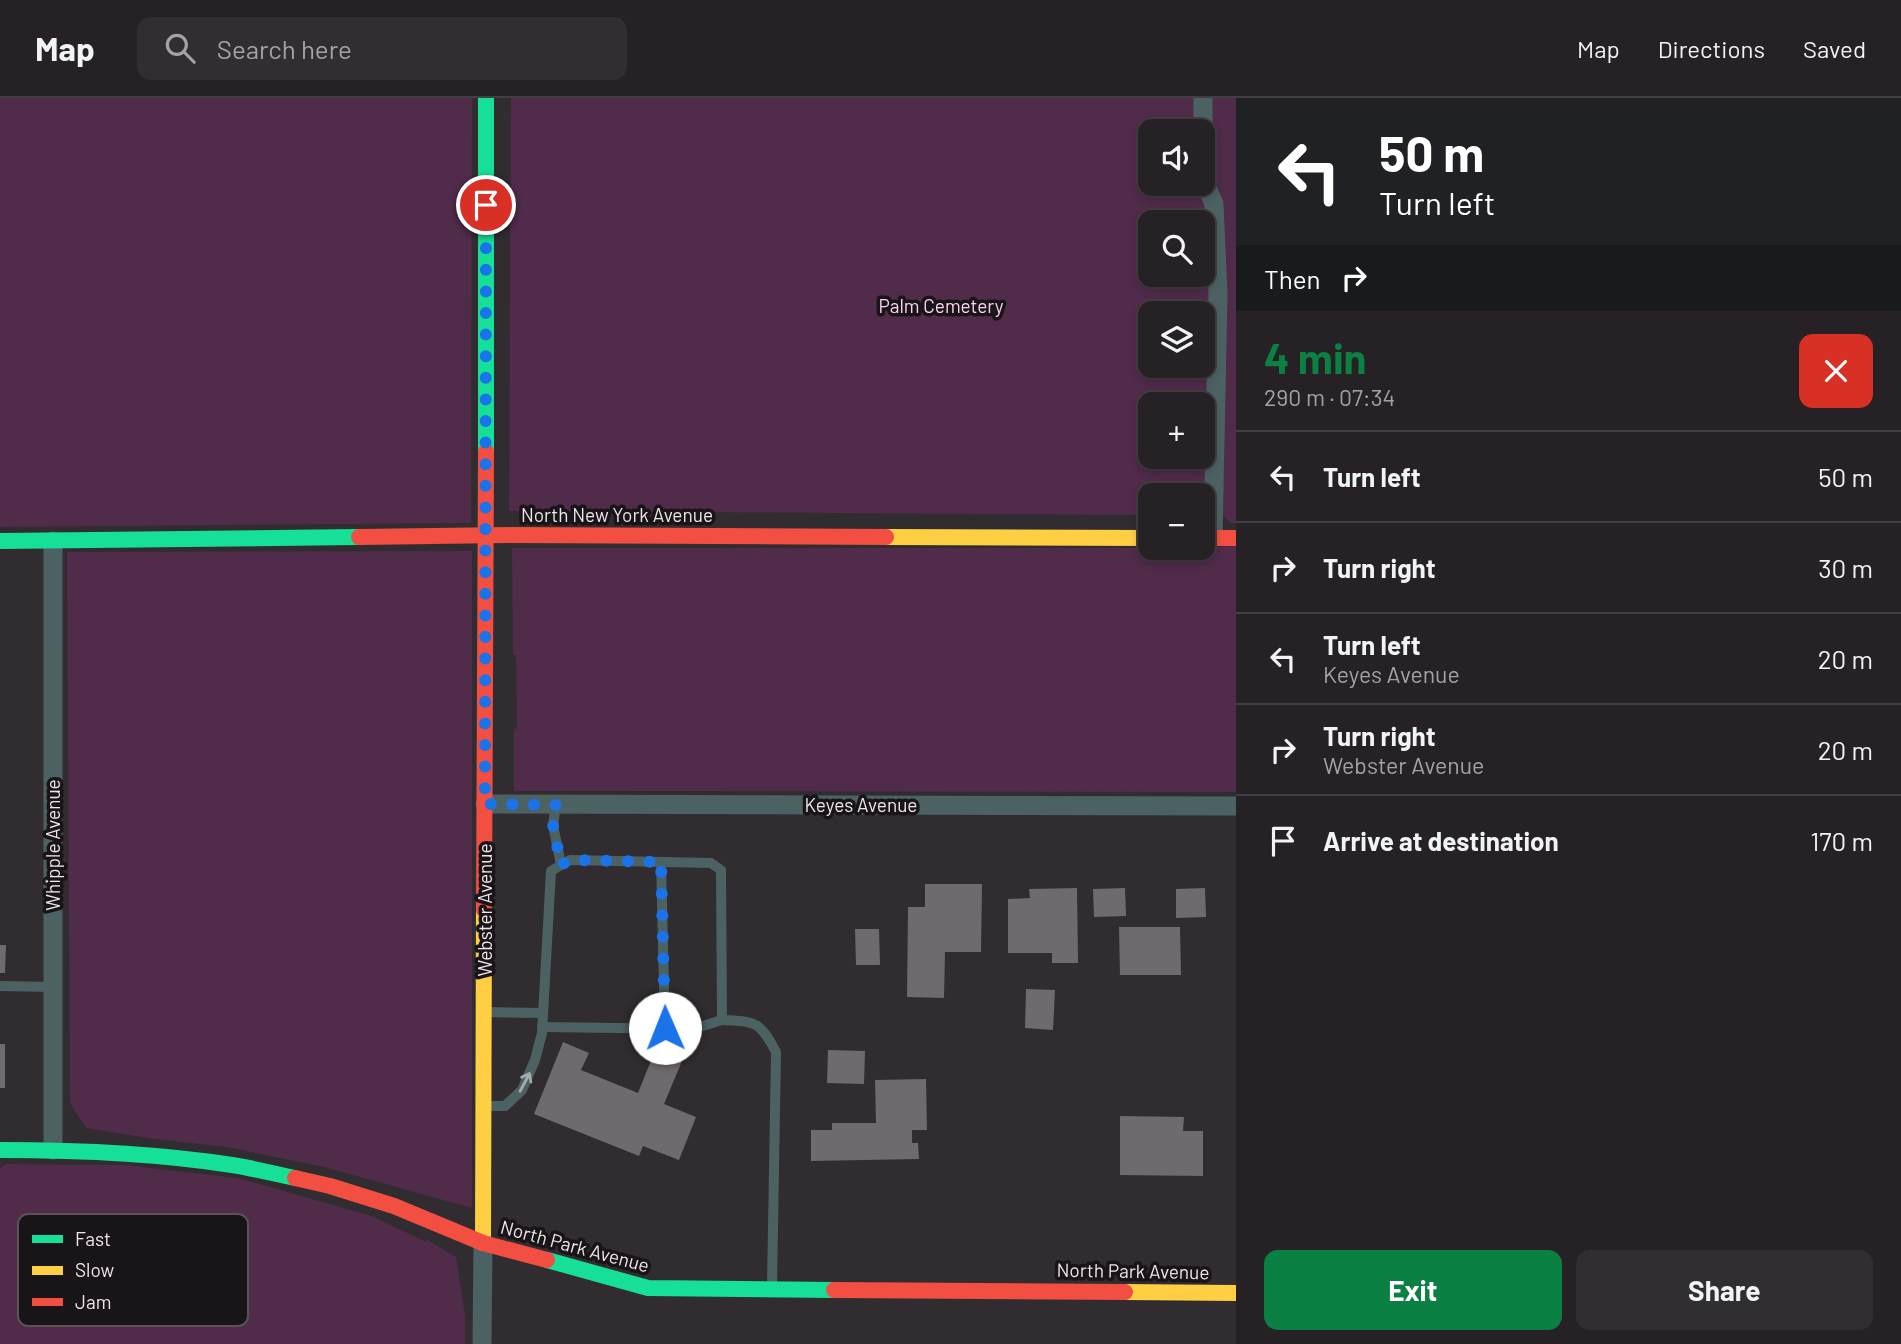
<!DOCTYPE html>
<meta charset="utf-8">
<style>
body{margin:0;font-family:Barlow,sans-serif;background:#312e31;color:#f1f3f6;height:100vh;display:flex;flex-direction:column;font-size:26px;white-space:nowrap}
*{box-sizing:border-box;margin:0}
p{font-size:23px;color:#a3a3a6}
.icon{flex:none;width:38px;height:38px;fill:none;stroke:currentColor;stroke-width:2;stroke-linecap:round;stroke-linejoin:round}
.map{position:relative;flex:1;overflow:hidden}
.drawer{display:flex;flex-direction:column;background:#252124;width:665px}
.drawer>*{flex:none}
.guide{background:#202124;color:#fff;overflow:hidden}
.fabs{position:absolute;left:1138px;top:21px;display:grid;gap:14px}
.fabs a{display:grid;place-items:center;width:77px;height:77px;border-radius:14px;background:#252124;box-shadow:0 4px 10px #0003,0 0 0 2px #423e41;font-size:35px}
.pin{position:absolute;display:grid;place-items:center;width:60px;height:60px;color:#fff;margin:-30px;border:4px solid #fff;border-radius:50%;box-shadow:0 2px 7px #0007}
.me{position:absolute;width:77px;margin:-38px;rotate:359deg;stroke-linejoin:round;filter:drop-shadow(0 0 5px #0008)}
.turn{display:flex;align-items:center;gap:24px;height:147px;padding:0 28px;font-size:32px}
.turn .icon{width:91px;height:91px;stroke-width:2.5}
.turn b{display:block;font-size:49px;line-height:60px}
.then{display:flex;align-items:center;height:66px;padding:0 28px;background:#0003;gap:14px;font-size:26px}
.round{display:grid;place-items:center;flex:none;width:74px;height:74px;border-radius:14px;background:#312e31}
.overview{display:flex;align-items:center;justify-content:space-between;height:119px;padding:0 28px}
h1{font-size:42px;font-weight:700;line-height:52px;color:#0b8043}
.button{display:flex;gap:14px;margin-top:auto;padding:14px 28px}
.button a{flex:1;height:80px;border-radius:14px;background:#0b8043;color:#fff;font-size:28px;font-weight:700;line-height:80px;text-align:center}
.button a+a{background:#312e31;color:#f1f3f6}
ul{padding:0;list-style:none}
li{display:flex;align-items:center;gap:21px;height:91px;padding:0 28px;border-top:2px solid #423e41}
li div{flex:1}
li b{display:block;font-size:26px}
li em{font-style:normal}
header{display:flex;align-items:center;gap:42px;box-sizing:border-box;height:98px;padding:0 35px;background:#252124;border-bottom:2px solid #423e41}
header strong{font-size:33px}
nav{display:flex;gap:38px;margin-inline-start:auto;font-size:24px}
.search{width:490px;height:63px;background:#312e31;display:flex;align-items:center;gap:18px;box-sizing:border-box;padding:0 24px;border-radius:14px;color:#a3a3a6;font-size:26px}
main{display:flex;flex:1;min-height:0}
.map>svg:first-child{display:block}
.green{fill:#502b4a;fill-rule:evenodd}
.building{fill:#6f6a6d}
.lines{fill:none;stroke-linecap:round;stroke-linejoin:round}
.lane{stroke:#4c6262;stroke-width:10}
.street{stroke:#4c6262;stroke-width:19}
.fast{stroke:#16e098;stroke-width:16}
.slow{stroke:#ffcf43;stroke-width:16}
.jam{stroke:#f24e42;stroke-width:16}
.oneway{stroke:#a4aaad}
.route{stroke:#1a73e8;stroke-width:12;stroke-dasharray:0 21.6}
.labels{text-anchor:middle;stroke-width:7;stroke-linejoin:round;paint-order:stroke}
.park-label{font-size:19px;fill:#fad2f1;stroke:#181417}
.street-label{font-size:19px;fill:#ece5ea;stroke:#181417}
.key{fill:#181417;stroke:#585356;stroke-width:2}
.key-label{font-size:19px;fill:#ece5ea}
</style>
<header>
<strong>Map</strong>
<div class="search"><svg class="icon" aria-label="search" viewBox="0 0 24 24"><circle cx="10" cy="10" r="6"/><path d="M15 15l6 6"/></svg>Search here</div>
<nav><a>Map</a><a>Directions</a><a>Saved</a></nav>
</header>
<main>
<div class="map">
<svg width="1236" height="1246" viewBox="0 0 1236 1246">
<rect width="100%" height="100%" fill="#312c30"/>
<g class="green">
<path d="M0,0H472L471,425L0,429Z"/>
<path d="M511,0H1236V426L1230,424L1223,418H1202V397H1150V417L509,413ZM1150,33H1202V86H1150ZM1150,124H1202V177H1150ZM1150,215H1202V268H1150ZM1150,306H1202V359H1150Z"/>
<path d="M1236,448V694L514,693V629L517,632L516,557H513L512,450H1202Z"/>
<path d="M472,453V1110L324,1069L226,1049L148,1040L86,1030L70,1005L67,454Z"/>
<path d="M6,1066L125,1067L238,1080L372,1118L426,1144V1141L456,1159L465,1217V1246H0V1070Z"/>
</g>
<g class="building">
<path d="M925,786H982L981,854H945L944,900L907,899L908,809H925Z"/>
<path d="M1077,790L1078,865H1052V855H1008V801L1030,800L1029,791Z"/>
<path d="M1125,790L1126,818L1094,819L1093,791Z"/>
<path d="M1205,790L1206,819L1176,820V791Z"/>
<path d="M1119,829H1180L1181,877H1120Z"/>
<path d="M855,831H879L880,867H856Z"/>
<path d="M0,847H6L5,875H0Z"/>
<path d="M1026,891L1055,892L1053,932L1025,930Z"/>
<path d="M660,940L687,951L664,1006L696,1019L679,1062L643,1048L639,1058L534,1016L563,944L589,955L581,972L638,995Z"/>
<rect x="0" y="946" width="5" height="44"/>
<path d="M828,952L865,953L864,986L827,985Z"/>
<path d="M926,981L927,1032H912V1045H918L919,1061L811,1063V1032H832V1025H876L875,982Z"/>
<path d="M1120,1018L1184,1019L1183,1033H1203V1078L1120,1077Z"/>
</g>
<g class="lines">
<g class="lane">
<path d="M556,707L553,727L561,767"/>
<path d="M661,764L665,930"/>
<path d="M0,888L53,889"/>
<path d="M485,914L543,915"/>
<path d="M542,929L693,931L722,922"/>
<path d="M486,1008H505L522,992L535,962L542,935L551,773L570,762L711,765L721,772L722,922C756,924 759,922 776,954L772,1189"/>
</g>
<g class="street">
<path d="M1203,0V81L1214,106L1218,196L1213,440"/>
<path d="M485,706L1236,708"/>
<path d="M53,1052V443"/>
<path d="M482,1246L483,1145"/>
</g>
<g class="fast">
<path d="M486,0V354"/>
<path d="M0,443L359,439"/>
<path d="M0,1052C77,1052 155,1055 232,1067C253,1070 274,1076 295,1080"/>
<path d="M547,1162L648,1190L834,1192"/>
</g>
<g class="slow">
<path d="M886,439L1150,440"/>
<path d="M483,1145L484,812"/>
<path d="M1125,1194L1236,1195"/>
</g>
<g class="jam">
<path d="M359,439L508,437L886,439"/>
<path d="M1202,440H1236"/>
<path d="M484,812L486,354"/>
<path d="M295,1080L330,1088L394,1108L483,1145L547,1162"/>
<path d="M834,1192L1125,1194"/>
</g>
</g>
<defs><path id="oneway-shaft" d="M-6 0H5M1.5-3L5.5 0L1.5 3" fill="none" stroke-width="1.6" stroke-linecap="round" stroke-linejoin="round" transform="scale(1.75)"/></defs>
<use class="oneway" href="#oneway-shaft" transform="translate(525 984) rotate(-62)"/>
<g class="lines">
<path class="route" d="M486,107L485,706L556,707L553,727L561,767L570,762L661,764L665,930"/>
</g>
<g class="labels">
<g class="park-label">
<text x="941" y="215">Palm Cemetery</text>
</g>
<g class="street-label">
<text x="617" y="424">North New York Avenue</text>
<text x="861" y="714">Keyes Avenue</text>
<text transform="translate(53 747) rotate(-90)" y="7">Whipple Avenue</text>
<text transform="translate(485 812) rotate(-90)" y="7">Webster Avenue</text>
<text transform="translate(575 1148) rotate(15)" y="7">North Park Avenue</text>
<text transform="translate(1133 1173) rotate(1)" y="7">North Park Avenue</text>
</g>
</g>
<rect x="18" y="1116" width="230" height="112" rx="10" class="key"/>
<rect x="32" y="1137" width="31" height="8" fill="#16e098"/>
<rect x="32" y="1168" width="31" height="9" fill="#ffcf43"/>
<rect x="32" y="1200" width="31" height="8" fill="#f24e42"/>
<g class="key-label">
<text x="75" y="1148">Fast</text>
<text x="75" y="1179">Slow</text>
<text x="75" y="1211">Jam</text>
</g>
</svg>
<div class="fabs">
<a><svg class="icon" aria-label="sound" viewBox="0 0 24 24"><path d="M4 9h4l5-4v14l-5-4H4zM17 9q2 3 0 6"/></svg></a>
<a><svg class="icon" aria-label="search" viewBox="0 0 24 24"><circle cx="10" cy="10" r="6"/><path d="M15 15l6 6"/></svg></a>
<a><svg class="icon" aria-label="layers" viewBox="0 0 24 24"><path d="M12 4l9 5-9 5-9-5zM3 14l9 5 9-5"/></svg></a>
<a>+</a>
<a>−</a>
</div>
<div class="pin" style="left:486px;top:107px;background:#d93025"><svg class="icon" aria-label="arrive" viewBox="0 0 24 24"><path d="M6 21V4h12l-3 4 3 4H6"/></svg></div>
<svg class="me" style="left:665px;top:930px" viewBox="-20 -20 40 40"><circle r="19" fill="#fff"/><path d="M0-13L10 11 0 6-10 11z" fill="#1a73e8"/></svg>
</div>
<section class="drawer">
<div class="guide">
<div class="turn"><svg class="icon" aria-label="left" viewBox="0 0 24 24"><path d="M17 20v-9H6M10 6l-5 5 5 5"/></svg><div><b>50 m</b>Turn left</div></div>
<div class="then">Then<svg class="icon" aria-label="right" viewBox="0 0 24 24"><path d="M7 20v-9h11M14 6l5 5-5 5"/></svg></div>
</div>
<div class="overview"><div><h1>4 min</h1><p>290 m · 07:34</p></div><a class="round" style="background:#d93025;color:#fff"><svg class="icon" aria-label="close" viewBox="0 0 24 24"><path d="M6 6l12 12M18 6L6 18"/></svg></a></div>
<ul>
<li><svg class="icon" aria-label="left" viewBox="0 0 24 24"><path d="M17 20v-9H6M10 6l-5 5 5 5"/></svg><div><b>Turn left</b></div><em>50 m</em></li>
<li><svg class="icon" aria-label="right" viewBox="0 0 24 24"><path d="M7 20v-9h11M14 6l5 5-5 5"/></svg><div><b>Turn right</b></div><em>30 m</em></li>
<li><svg class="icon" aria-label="left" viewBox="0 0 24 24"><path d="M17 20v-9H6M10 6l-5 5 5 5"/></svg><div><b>Turn left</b><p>Keyes Avenue</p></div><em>20 m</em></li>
<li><svg class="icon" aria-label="right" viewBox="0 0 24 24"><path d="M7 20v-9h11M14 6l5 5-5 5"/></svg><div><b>Turn right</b><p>Webster Avenue</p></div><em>20 m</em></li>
<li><svg class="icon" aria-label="arrive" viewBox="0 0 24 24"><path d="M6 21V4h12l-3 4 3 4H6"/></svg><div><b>Arrive at destination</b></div><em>170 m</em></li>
</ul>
<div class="button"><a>Exit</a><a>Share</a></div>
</section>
</main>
